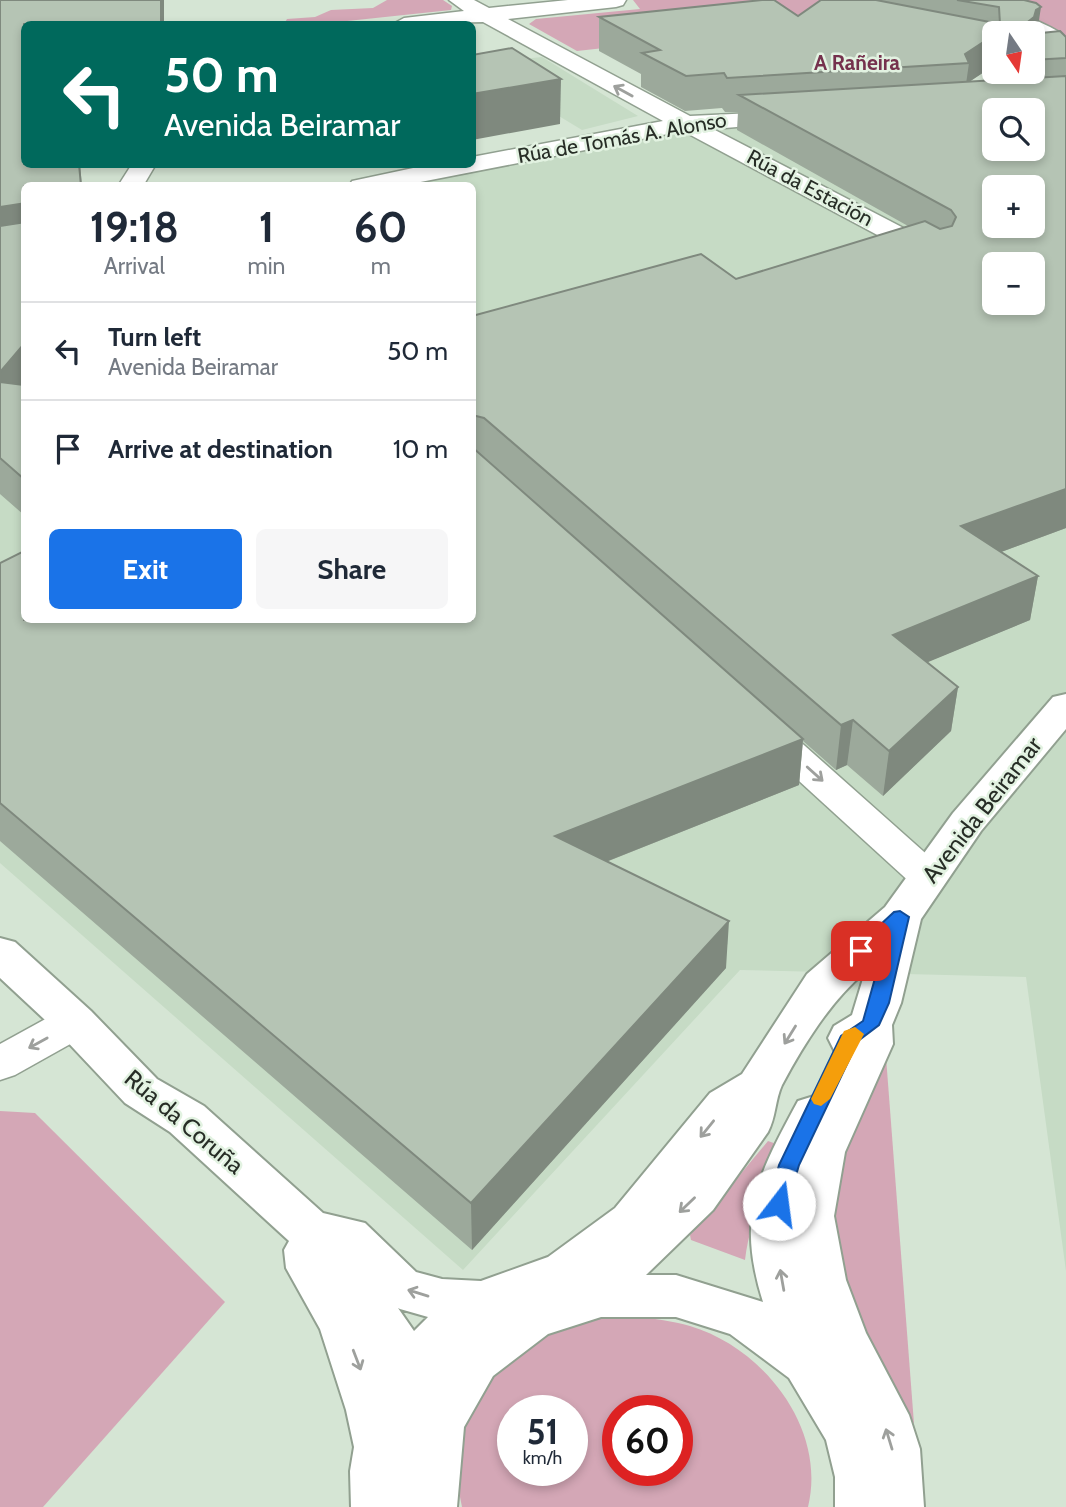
<!DOCTYPE html>
<meta charset="utf-8">
<style>
body{margin:0;font-family:Cabin,sans-serif;background:#f6f6f7;color:#1f2937;height:100vh;display:flex;flex-direction:column;font-size:26px;white-space:nowrap}
*{box-sizing:border-box;margin:0}
p{font-size:23px;color:#747a83}
.icon{flex:none;width:38px;height:38px;fill:none;stroke:currentColor;stroke-width:2;stroke-linecap:round;stroke-linejoin:round}
.map{position:relative;flex:1;overflow:hidden}
.side{position:absolute;left:21px;top:182px;width:455px;height:441px;display:flex;flex-direction:column;background:#fff;border-radius:10px;box-shadow:0 4px 10px #0003}
.side>*{flex:none}
.top-card{position:absolute;left:21px;top:21px;width:455px;height:147px;border-radius:10px;box-shadow:0 4px 10px #0003;background:#00695c;color:#fff;overflow:hidden}
.needle{width:46px;rotate:167deg}
.fabs{position:absolute;left:982px;top:21px;display:grid;gap:14px}
.fabs a{display:grid;place-items:center;width:63px;height:63px;border-radius:10px;background:#fff;box-shadow:0 4px 10px #0003;font-size:35px}
.speed{position:absolute;left:497px;top:1395px;display:flex;gap:14px;font-size:35px;font-weight:700;text-align:center}
.speed>*{display:grid;place-content:center;width:91px;height:91px;border-radius:50%;background:#fff;box-shadow:0 4px 10px #0003;line-height:1}
.speed small{font-size:18px;font-weight:400}
.speed .limit{border:10px solid #d22;background:#fff;color:#111}
.pin{position:absolute;display:grid;place-items:center;width:60px;height:60px;color:#fff;margin:-30px;border-radius:14px;box-shadow:0 4px 10px #0006}
.me{position:absolute;width:77px;margin:-38px;rotate:15deg;stroke-linejoin:round;filter:drop-shadow(0 0 5px #0008)}
.turn{display:flex;align-items:center;gap:24px;height:147px;padding:0 28px;font-size:32px}
.turn .icon{width:91px;height:91px;stroke-width:2.5}
.turn b{display:block;font-size:49px;line-height:60px}
.eta{display:flex;justify-content:space-evenly;align-items:center;height:119px;text-align:center}
.eta b{font-size:42px;font-weight:800;line-height:49px}
.button{display:flex;gap:14px;margin-top:auto;padding:14px 28px}
.button a{flex:1;height:80px;border-radius:10px;background:#1a73e8;color:#fff;font-size:28px;font-weight:800;line-height:80px;text-align:center}
.button a+a{background:#f6f6f7;color:#1f2937}
ul{padding:0;list-style:none}
li{display:flex;align-items:center;gap:21px;height:98px;padding:0 28px;border-top:2px solid #e0e1e3}
li div{flex:1}
li b{display:block;font-size:26px}
li em{font-style:normal}
.map>svg:first-child{display:block}
.built{fill:#c6dbc5;fill-rule:evenodd}
.green{fill:#d4a7b6;fill-rule:evenodd}
.lines{fill:none;stroke-linecap:round;stroke-linejoin:round}
.street-casing{stroke:#91a090;stroke-width:3}
.primary-casing{stroke:#91a090;stroke-width:4}
.street{fill:#fff;fill-rule:evenodd}
.primary{fill:#fff;fill-rule:evenodd}
.wall{fill:#9ca99b;fill-rule:evenodd}
.shaded-wall{fill:#7f897e}
.building{fill:#b5c4b4;stroke:#7f897e;stroke-width:2;fill-rule:evenodd}
.oneway{stroke:#9ea09d}
.route{fill:#1a73e8;stroke:#114b97;stroke-width:2}
.slow{fill:#f59e0b}
.labels{text-anchor:middle;stroke-width:5;stroke-linejoin:round;paint-order:stroke}
.far-neighbourhood-label{font-size:21px;font-weight:bold;fill:#75314d;stroke:#e2f2e1}
.far-street-label{font-size:21px;fill:#272d26;stroke:#e2f2e1}
.street-label{font-size:24px;fill:#272d26;stroke:#e2f2e1}
</style>
<div class="map">
<svg width="1066" height="1507" viewBox="0 0 1066 1507">
<rect width="100%" height="100%" fill="#d5e5d4"/>
<g class="built">
<path d="M542,57L638,116L582,130L473,64Z"/>
<path d="M1066,108V1271L1026,977L740,970L463,1270L0,863V361L24,260V620H472V186L390,185L692,127L912,117L994,149H1032ZM994,187H1032V226H994ZM994,264H1032V303H994Z"/>
</g>
<g class="green">
<path d="M387,0H443L452,6L451,10L319,24H284L287,19L315,17L331,10L373,8Z"/>
<path d="M633,0H1066V75L1032,33L785,28L577,51L529,24L536,19L640,9Z"/>
<path d="M886,1057L914,1424L856,1314L839,1273L826,1204L834,1167Z"/>
<path d="M0,1111L35,1113L225,1302L43,1507H0Z"/>
<path d="M768,1141L782,1146C766,1184 750,1219 745,1260L691,1240L690,1235Z"/>
<path d="M637,1316C654,1319 673,1321 690,1326C764,1348 827,1429 808,1507H462C460,1495 456,1482 455,1470C454,1400 516,1334 583,1321C600,1317 619,1318 637,1316ZM513,1410H572V1470H513ZM618,1410H677V1470H618Z"/>
</g>
<g class="lines">
<g class="street-casing">
<g id="street">
<path d="M449,0H474L489,8L568,0H626L623,5L616,7L508,19L690,116L794,111L798,116L794,121L786,123L713,129L944,249L948,255L944,261H926L683,131L400,186H349L352,181L432,164H472V157L663,121L483,22L393,24L404,18L464,11Z"/>
<path d="M937,0C981,0 1023,11 1061,33L1063,42L1032,60V45L1041,40L1032,33L940,4Z"/>
<path d="M132,164H156L143,186H118Z"/>
<path d="M765,719L778,722L941,867L947,876L941,885L927,889L913,885L752,738L747,730L752,722Z"/>
<path d="M75,1007L90,1011L96,1022L90,1033L15,1075L0,1080V1044L60,1011Z"/>
</g>
</g>
<g class="primary-casing">
<path id="primary" d="M1066,694V729L981,831L921,919L901,1003L892,1025L893,1044L845,1152L834,1216L846,1280L866,1333L909,1415L920,1449L924,1507H835V1477L826,1440L789,1378L730,1334L676,1317H601L548,1334L493,1376L464,1427L457,1507H351L350,1471L354,1447L346,1410L320,1329L286,1268L284,1250L289,1241L170,1132L125,1103L59,1033L0,978V938L15,942L91,1011L157,1079L204,1106L323,1213L365,1223L416,1272L442,1279L481,1281L548,1257L615,1208L710,1093L742,1074L807,974L885,907L953,813L1053,697ZM865,972L852,1015L834,1026L828,1038L834,1050L844,1053L822,1099L814,1096L798,1101C757,1177 736,1216 763,1302L676,1275H646L713,1210L768,1132C776,1117 775,1100 782,1085C804,1044 830,1002 865,972ZM398,1308L400,1309L428,1317L414,1331Z"/>
</g>
<use href="#street" class="street"/>
<use href="#primary" class="primary"/>
</g>
<g class="wall">
<path d="M0,0L24,24V164H80L82,186H24V515L0,494Z"/>
<path d="M821,0H1024L1037,33L1066,37V528L1001,552L1038,576L1030,620L927,662L958,687L951,731L883,796L847,765L836,770L803,741L799,785L606,862L726,968L472,1250L0,841V563L472,620V316L736,279L908,226L737,130L738,112H725L722,108L685,111L641,87V74L599,51V17L798,16ZM994,33H1032V72H994ZM993,66L991,81L969,82Z"/>
</g>
<g class="shaded-wall">
<rect x="161" y="0" width="3" height="24"/>
<path d="M1041,7L1036,40L1032,33H1014L1036,10Z"/>
<path d="M994,35L993,66L966,84L969,63L965,54Z"/>
<path d="M561,79L560,124L472,140V94Z"/>
<path d="M20,204L24,234L0,245V207Z"/>
<path d="M24,344V392L0,420V372Z"/>
<path d="M1066,489V528L955,569L961,526Z"/>
<path d="M1038,576L1030,620L887,679L893,635Z"/>
<path d="M958,687L951,731L883,796L889,751Z"/>
<path d="M853,720L847,765L836,770L841,725Z"/>
<path d="M803,739L799,785L555,882V836Z"/>
<path d="M729,921L726,968L472,1250L471,1203Z"/>
</g>
<g class="building">
<path d="M0,0H161V24H24V164H79L81,186H24V344L0,372V226L20,223V204L0,207Z"/>
<path d="M762,0H774L798,16L821,0H876L1000,24L999,7L957,0H1024L1036,3L1041,7L1036,10L1034,17L1014,33H1000L999,32L994,33V35L965,54L969,63L727,78L724,73L686,76L642,53L660,50L599,17Z"/>
<path d="M1060,31L1066,37V58L1032,60V34Z"/>
<path d="M512,48L561,79L472,94V55Z"/>
<path d="M1066,76V489L961,526L1038,576L893,635L958,687L889,751L853,720L841,725L484,418L472,415V316L701,254L736,279L925,221L940,229L952,226L956,217L951,210L739,95ZM994,110H1032V149H994ZM994,187H1032V226H994ZM994,264H1032V303H994Z"/>
<path d="M0,382L24,385V479L0,458Z"/>
<path d="M472,447L803,739L555,836L729,921L471,1203L0,803V563L24,551V620H472Z"/>
</g>
<defs><path id="oneway-shaft" d="M-6 0H5M1.5-3L5.5 0L1.5 3" fill="none" stroke-width="1.6" stroke-linecap="round" stroke-linejoin="round" transform="scale(1.75)"/></defs>
<g class="oneway">
<use href="#oneway-shaft" transform="translate(623 91) rotate(-151)"/>
<use href="#oneway-shaft" transform="translate(815 774) rotate(42)"/>
<use href="#oneway-shaft" transform="translate(790 1035) rotate(122)"/>
<use href="#oneway-shaft" transform="translate(38 1043) rotate(151)"/>
<use href="#oneway-shaft" transform="translate(707 1129) rotate(129)"/>
<use href="#oneway-shaft" transform="translate(687 1205) rotate(136)"/>
<use href="#oneway-shaft" transform="translate(782 1280) rotate(-100)"/>
<use href="#oneway-shaft" transform="translate(418 1293) rotate(-163)"/>
<use href="#oneway-shaft" transform="translate(357 1360) rotate(69)"/>
<use href="#oneway-shaft" transform="translate(889 1439) rotate(-107)"/>
</g>
<path class="route" d="M900,911L909,917L889,1003L879,1025L858,1041L799,1165L786,1210H771L769,1204L779,1165L841,1036L863,1021L886,939L867,955H855L852,951L894,912Z"/>
<path class="slow" d="M855,1027L864,1034L830,1099L821,1106L814,1104L811,1099L844,1031Z"/>
<g class="labels">
<g class="far-neighbourhood-label">
<text x="857" y="70">A Rañeira</text>
</g>
<g class="far-street-label">
<text transform="translate(622 138) rotate(-10)" y="7">Rúa de Tomás A. Alonso</text>
<text transform="translate(810 188) rotate(28)" y="7">Rúa da Estación</text>
</g>
<g class="street-label">
<text transform="translate(982 810) rotate(-52)" y="8">Avenida Beiramar</text>
<text transform="translate(184 1122) rotate(40)" y="8">Rúa da Coruña</text>
</g>
</g>
</svg>
<div class="fabs">
<a><svg class="needle" viewBox="-14 -14 28 28"><path d="M0-13l5 13h-10z" fill="#e53935"/><path d="M0 13l5-13h-10z" fill="#747a83"/></svg></a>
<a><svg class="icon" aria-label="search" viewBox="0 0 24 24"><circle cx="10" cy="10" r="6"/><path d="M15 15l6 6"/></svg></a>
<a>+</a>
<a>−</a>
</div>
<div class="speed"><div>51<small>km/h</small></div><div class="limit">60</div></div>
<div class="pin" style="left:861px;top:951px;background:#d93025"><svg class="icon" aria-label="arrive" viewBox="0 0 24 24"><path d="M6 21V4h12l-3 4 3 4H6"/></svg></div>
<svg class="me" style="left:779px;top:1204px" viewBox="-20 -20 40 40"><circle r="19" fill="#fff"/><path d="M0-13L10 11 0 6-10 11z" fill="#1a73e8"/></svg>
<div class="top-card">
<div class="turn"><svg class="icon" aria-label="left" viewBox="0 0 24 24"><path d="M17 20v-9H6M10 6l-5 5 5 5"/></svg><div><b>50 m</b>Avenida Beiramar</div></div>
</div>
<section class="side">
<div class="eta">
<div><b>19:18</b><p>Arrival</p></div>
<div><b>1</b><p>min</p></div>
<div><b>60</b><p>m</p></div>
</div>
<ul>
<li><svg class="icon" aria-label="left" viewBox="0 0 24 24"><path d="M17 20v-9H6M10 6l-5 5 5 5"/></svg><div><b>Turn left</b><p>Avenida Beiramar</p></div><em>50 m</em></li>
<li><svg class="icon" aria-label="arrive" viewBox="0 0 24 24"><path d="M6 21V4h12l-3 4 3 4H6"/></svg><div><b>Arrive at destination</b></div><em>10 m</em></li>
</ul>
<div class="button"><a>Exit</a><a>Share</a></div>
</section>
</div>
